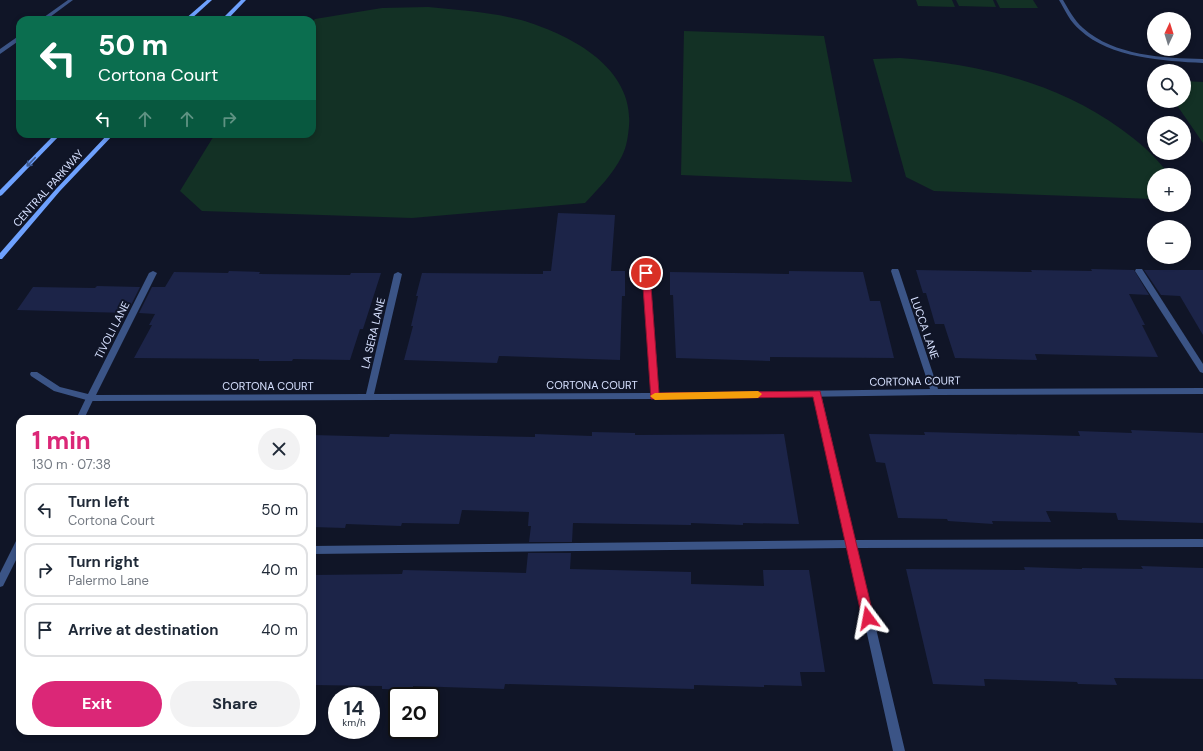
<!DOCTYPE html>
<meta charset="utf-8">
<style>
body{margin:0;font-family:"DM Sans",sans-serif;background:#f2f2f3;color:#1f2937;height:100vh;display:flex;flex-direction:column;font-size:15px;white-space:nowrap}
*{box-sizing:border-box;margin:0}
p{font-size:13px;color:#747a83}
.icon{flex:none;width:22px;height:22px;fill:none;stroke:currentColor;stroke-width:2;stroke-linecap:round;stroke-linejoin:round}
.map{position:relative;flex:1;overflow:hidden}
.sheet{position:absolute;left:16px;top:415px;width:300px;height:320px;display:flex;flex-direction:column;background:#fff;border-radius:12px;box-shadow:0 2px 6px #0003}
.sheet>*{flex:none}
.top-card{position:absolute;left:16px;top:16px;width:300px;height:122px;border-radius:12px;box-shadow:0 2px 6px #0003;background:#0b6e4f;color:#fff;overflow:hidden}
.needle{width:26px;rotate:4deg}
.tools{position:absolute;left:1147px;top:12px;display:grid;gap:8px}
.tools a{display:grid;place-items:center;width:44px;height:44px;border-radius:50%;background:#fff;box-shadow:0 2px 6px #0003;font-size:20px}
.speed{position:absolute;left:328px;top:687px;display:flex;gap:8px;font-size:20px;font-weight:700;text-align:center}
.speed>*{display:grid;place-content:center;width:52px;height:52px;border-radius:50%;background:#fff;box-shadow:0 2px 6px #0003;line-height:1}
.speed small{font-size:10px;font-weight:400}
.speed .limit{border:2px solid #111;border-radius:6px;background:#fff;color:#111}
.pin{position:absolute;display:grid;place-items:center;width:34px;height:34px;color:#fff;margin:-17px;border:2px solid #fff;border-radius:50%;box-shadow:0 1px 4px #0007}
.me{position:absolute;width:44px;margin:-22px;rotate:347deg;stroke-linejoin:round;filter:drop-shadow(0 0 3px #0008)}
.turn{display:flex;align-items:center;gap:14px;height:84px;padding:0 16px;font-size:18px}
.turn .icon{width:52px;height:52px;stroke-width:2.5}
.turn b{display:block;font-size:28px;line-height:34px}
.lanes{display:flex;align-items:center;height:38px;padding:0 16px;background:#0003;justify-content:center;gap:20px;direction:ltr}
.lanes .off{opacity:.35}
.round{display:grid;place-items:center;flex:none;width:42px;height:42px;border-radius:21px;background:#f2f2f3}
.head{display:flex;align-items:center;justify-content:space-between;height:68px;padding:0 16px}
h1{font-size:24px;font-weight:800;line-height:30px;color:#db2777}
.button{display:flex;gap:8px;margin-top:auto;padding:8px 16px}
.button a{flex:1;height:46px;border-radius:24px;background:#db2777;color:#fff;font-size:16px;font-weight:800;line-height:46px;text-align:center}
.button a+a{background:#f2f2f3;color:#1f2937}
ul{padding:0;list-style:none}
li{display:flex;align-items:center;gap:12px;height:54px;margin:0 8px 6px;padding:0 8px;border:2px solid #e0e1e3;border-radius:12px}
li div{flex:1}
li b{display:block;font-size:15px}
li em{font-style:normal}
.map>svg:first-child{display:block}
.green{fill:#133125}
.building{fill:#1c2448}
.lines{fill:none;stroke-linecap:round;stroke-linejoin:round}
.lane{fill:#3b5486;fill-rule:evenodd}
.street{fill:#3b5486;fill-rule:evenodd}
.secondary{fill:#6ea1fe;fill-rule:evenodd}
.oneway{stroke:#3f5b92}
.route{fill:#e11d48;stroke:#92132f}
.slow{fill:#f59e0b}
.labels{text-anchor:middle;stroke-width:4;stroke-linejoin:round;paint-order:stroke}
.street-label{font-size:11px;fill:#d7e1ff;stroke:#101527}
</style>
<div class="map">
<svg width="1203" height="751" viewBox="0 0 1203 751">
<rect width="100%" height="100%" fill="#101527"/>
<g class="green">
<path d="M916,0H952L955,7L918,6Z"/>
<path d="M956,0H993L996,7L959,6Z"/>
<path d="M996,0H1033L1038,8H1000Z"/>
<path d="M428,7C460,10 490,12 521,20C569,34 634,67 629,126C628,136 627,146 622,156C613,174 599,188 585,203L412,218L202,211L180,191L215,134H312V22L315,19L382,8Z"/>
<path d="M684,31L824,36L852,182L681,175Z"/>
<path d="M900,58C978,64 1056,82 1121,129C1139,142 1156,156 1169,175H1154V199L934,191L906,177L873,59Z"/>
<path d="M1184,81L1203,82V143L1174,101H1184Z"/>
</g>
<g class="building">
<path d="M558,213L615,215L611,271H625V296H622L620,360L499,356L497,363L404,360L413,326H411L418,296H416L422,273L543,274V271H551Z"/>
<path d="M1091,269L1134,270L1149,295L1129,294L1145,325H1142L1158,357L1035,354L1037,360L955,358L944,324H935L926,293H923L916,270L1032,272L1031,270L1092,271Z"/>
<path d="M1144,270H1203V335L1180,296L1161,295Z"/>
<path d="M229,271L260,272L259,274L350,275L351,273H381L363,329H360L350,360L293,359L292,361H259V359L134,358L152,325H149L155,314L139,313L152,287H165L174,272L228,273Z"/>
<path d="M789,271L863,272L870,301H880L894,358L770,357V361L676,358L673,295H670V272L789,274Z"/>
<path d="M97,286L140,287L127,313L17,310L33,287L95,288Z"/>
<path d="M1131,430L1203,433V523L1118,520L1116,513L1046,511L1051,522L992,521L993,524L948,521L947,519L898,518L885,463L876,462L869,434L925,435L924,432L1080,436L1078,431L1132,433Z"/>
<path d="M592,432L635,433V435L784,434L799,524L743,523V525L691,523V525L573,523L572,542H529L531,526H528L529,512L462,510L459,524L402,523L401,526L346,524L345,528L312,527V435L389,437L390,434L535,437V434L592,436Z"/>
<path d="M528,553H571L570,569L691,572V584L764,586L763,570H809L825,672H800L802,686L764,685V687L694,685V689L505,684L504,689L413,686V690L382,689V686L312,685V575L402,574L403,570L526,573Z"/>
<path d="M1141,566L1203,568V679L1114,678L1117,685L1078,684L1077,682L984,679L985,686L933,684L906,569L1025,570L1024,567L1082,569V568L1143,569Z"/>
</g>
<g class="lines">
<g class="lane">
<path d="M68,0H73L46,20H40Z"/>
<path d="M1059,0H1063C1069,10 1074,20 1083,28C1114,56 1164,58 1203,59V63C1164,61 1110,58 1080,30C1070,22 1065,10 1059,0Z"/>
<path d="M20,35V40L0,54V49Z"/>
<path d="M817,391L820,392L821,394L855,540L1203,539V547L857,548L905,751H893L848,548L312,554V546L846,540L813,394L814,392Z"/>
<path d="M90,395L93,396L94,398L84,419H76L87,396Z"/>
<path d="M20,538V552L3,586L0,587V573L17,539Z"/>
</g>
<g class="street">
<path d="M892,269H898L899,271L938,389L1203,388V394L935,395L655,399L90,401L54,391L31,376L30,374L31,372H37L60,387L88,394L149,273L153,271L157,273L96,395L366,394L394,274L398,272L402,274L374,394L651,393L642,273L646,271L650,273L659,393L930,389L891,271Z"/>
<path d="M1136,269H1142L1203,364V373L1200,372L1135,271Z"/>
</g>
<g class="secondary">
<path d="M207,0H212L190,20H184Z"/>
<path d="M241,0H246L227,20H221Z"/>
<path d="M55,134H61L2,195L0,196V190Z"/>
<path d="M108,134H114L60,191L2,259H0V253L56,189Z"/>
</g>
</g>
<defs><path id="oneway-shaft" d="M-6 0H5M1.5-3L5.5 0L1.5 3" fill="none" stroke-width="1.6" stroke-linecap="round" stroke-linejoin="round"/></defs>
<use class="oneway" href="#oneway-shaft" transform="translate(31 162) rotate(134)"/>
<path class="route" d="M646,270L650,273L659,393L820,391L874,618L872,622L868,623L864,622L862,618L813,397L651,399L642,273Z"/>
<path class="slow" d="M758,391L762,394L758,398L655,400L650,396L655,393Z"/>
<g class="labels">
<g class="street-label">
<text transform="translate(48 188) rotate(-48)" y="4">CENTRAL PARKWAY</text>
<text transform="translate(925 328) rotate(71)" y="4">LUCCA LANE</text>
<text transform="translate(112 330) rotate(-63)" y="4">TIVOLI LANE</text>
<text transform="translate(373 333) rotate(-77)" y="4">LA SERA LANE</text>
<text transform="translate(915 381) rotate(-1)" y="4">CORTONA COURT</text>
<text x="592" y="389">CORTONA COURT</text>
<text x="268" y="390">CORTONA COURT</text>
</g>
</g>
</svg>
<div class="tools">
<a><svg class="needle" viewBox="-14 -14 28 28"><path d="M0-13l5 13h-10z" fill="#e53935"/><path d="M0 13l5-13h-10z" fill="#747a83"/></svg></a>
<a><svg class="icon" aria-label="search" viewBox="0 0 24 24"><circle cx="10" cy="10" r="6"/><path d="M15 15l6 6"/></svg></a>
<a><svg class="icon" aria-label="layers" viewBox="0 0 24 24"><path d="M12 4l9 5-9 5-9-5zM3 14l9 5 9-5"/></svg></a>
<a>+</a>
<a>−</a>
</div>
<div class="speed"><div>14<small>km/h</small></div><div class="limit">20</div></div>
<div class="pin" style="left:646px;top:273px;background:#d93025"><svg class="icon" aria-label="arrive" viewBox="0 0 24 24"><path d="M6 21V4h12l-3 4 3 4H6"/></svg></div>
<svg class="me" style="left:868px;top:618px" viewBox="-20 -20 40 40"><path d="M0-17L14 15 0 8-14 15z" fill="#e11d48" stroke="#fff" stroke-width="4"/></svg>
<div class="top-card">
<div class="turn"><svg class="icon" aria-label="left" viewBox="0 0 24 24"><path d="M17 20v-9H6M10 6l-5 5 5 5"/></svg><div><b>50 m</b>Cortona Court</div></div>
<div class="lanes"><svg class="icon" aria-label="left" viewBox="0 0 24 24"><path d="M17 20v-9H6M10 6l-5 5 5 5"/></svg><svg class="icon off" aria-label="ahead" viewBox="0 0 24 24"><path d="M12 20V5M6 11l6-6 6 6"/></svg><svg class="icon off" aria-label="ahead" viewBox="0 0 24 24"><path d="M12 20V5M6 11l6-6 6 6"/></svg><svg class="icon off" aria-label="right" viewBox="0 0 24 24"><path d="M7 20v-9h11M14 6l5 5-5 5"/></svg></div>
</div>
<section class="sheet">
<div class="head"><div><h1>1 min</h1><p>130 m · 07:38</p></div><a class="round"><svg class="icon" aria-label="close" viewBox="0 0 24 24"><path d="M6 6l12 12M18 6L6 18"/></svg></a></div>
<ul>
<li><svg class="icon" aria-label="left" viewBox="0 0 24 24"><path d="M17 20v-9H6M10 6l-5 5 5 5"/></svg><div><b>Turn left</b><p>Cortona Court</p></div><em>50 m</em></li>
<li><svg class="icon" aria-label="right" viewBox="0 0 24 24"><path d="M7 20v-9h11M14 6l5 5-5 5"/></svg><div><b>Turn right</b><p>Palermo Lane</p></div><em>40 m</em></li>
<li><svg class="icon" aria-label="arrive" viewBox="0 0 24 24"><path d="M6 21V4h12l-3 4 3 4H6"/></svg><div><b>Arrive at destination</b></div><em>40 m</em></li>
</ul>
<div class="button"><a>Exit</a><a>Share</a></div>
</section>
</div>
